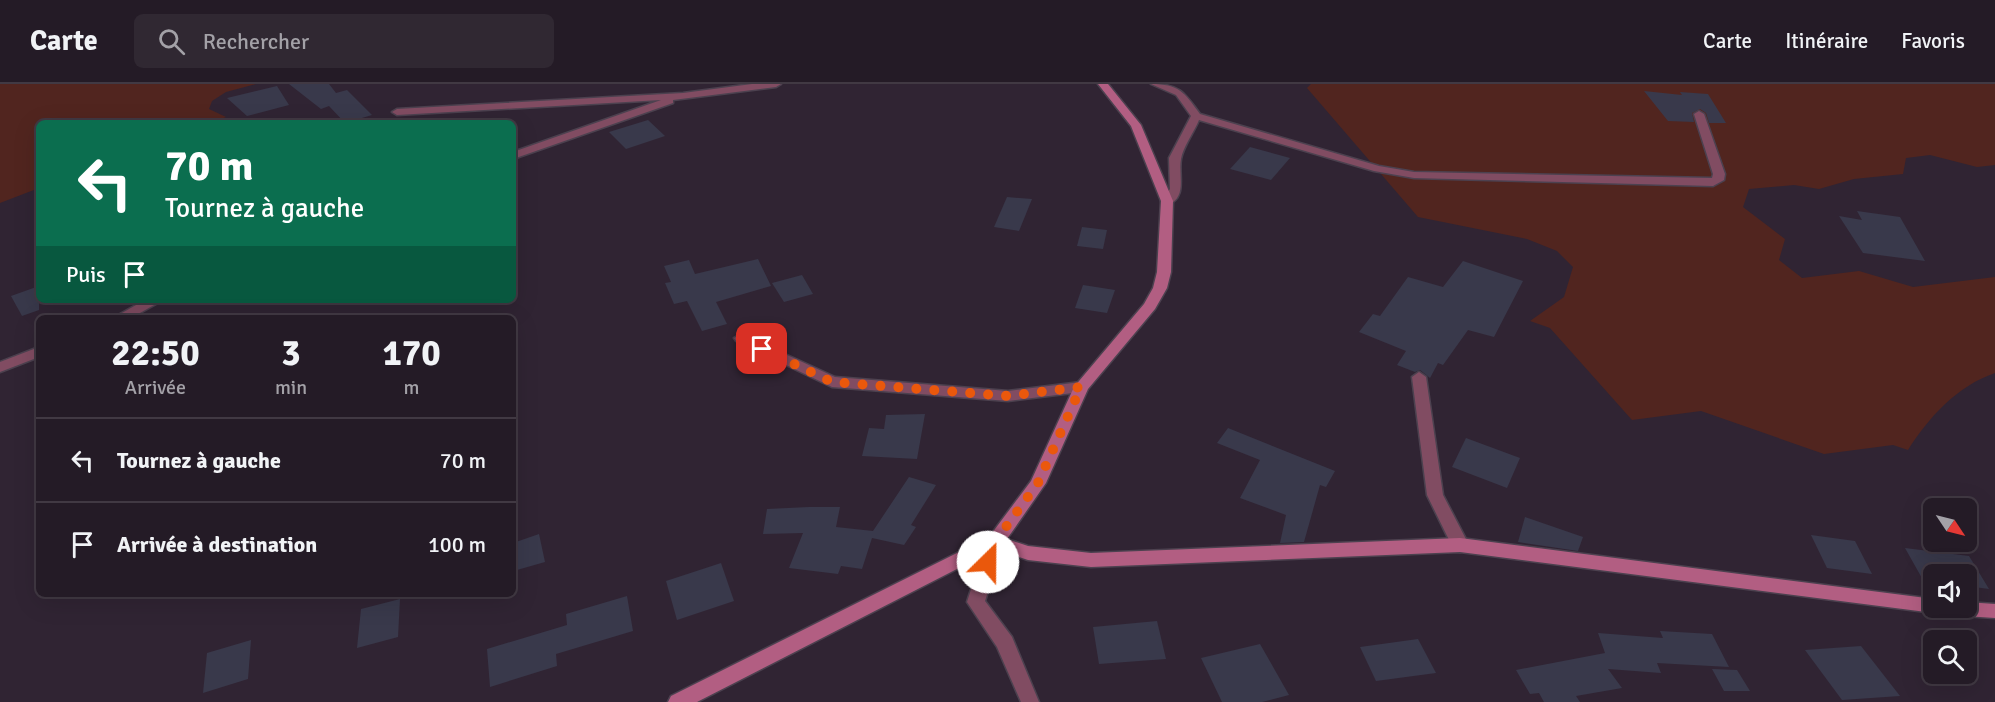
<!DOCTYPE html>
<html lang="fr">
<meta charset="utf-8">
<style>
body{margin:0;font-family:Signika,sans-serif;background:#302832;color:#f1f3f6;height:100vh;display:flex;flex-direction:column;font-size:22px;white-space:nowrap}
*{box-sizing:border-box;margin:0}
p{font-size:20px;color:#a3a1a7}
.icon{flex:none;width:33px;height:33px;fill:none;stroke:currentColor;stroke-width:2;stroke-linecap:round;stroke-linejoin:round}
.map{position:relative;flex:1;overflow:hidden}
.drawer{position:absolute;left:36px;top:231px;width:480px;height:282px;display:flex;flex-direction:column;background:#241b26;border-radius:9px;box-shadow:0 6px 24px #0002,0 0 0 2px #413943}
.drawer>*{flex:none}
.hud{position:absolute;left:36px;top:36px;width:480px;height:183px;border-radius:9px;box-shadow:0 6px 24px #0002,0 0 0 2px #413943;background:#0b6e4f;color:#fff;overflow:hidden}
.needle{width:39px;rotate:125deg}
.tools{position:absolute;left:1923px;top:414px;display:grid;gap:12px}
.tools a{display:grid;place-items:center;width:54px;height:54px;border-radius:9px;background:#241b26;box-shadow:0 6px 24px #0002,0 0 0 2px #413943;font-size:30px}
.pin{position:absolute;display:grid;place-items:center;width:51px;height:51px;color:#fff;margin:-26px;border-radius:12px;box-shadow:0 3px 9px #0006}
.me{position:absolute;width:66px;margin:-33px;rotate:23deg;stroke-linejoin:round;filter:drop-shadow(0 0 4px #0008)}
.turn{display:flex;align-items:center;gap:21px;height:126px;padding:0 30px;font-size:27px}
.turn .icon{width:78px;height:78px;stroke-width:2.5}
.turn b{display:block;font-size:42px;line-height:51px}
.then{display:flex;align-items:center;height:57px;padding:0 30px;background:#0003;gap:12px;font-size:22px}
.eta{display:flex;justify-content:space-evenly;align-items:center;height:102px;text-align:center}
.eta b{font-size:36px;font-weight:800;line-height:42px}
ul{padding:0;list-style:none}
li{display:flex;align-items:center;gap:18px;height:84px;padding:0 30px;border-top:2px solid #413943}
li div{flex:1}
li b{display:block;font-size:22px}
li em{font-style:normal}
header{display:flex;align-items:center;gap:36px;box-sizing:border-box;height:84px;padding:0 30px;background:#241b26;border-bottom:2px solid #413943}
header strong{font-size:28px}
nav{display:flex;gap:33px;margin-inline-start:auto;font-size:21px}
.search{width:420px;height:54px;background:#302832;display:flex;align-items:center;gap:15px;box-sizing:border-box;padding:0 21px;border-radius:9px;color:#a3a1a7;font-size:22px}
.map>svg:first-child{display:block}
.green{fill:#51251f}
.building{fill:#39394b}
.lines{fill:none;stroke-linecap:round;stroke-linejoin:round}
.street-casing{stroke:#4c414f;stroke-width:3}
.secondary-casing{stroke:#4c414f;stroke-width:3}
.street{fill:#814c62;fill-rule:evenodd}
.secondary{fill:#b25e82;fill-rule:evenodd}
.route{stroke:#ea580c;stroke-width:10;stroke-dasharray:0 18}
</style>
<header>
<strong>Carte</strong>
<div class="search"><svg class="icon" aria-label="search" viewBox="0 0 24 24"><circle cx="10" cy="10" r="6"/><path d="M15 15l6 6"/></svg>Rechercher</div>
<nav><a>Carte</a><a>Itinéraire</a><a>Favoris</a></nav>
</header>
<div class="map">
<svg width="1995" height="618" viewBox="0 0 1995 618">
<rect width="100%" height="100%" fill="#302433"/>
<g class="green">
<path d="M0,0H256L226,8L212,17L209,25L226,33L211,39H39V104L0,119Z"/>
<path d="M1311,0H1995V81L1977,83L1930,71L1906,74L1903,90L1854,95L1819,105L1794,101L1749,105L1743,123L1785,155L1779,176L1802,194L1859,187L1913,203L1995,193V289C1957,302 1929,333 1908,366L1893,361L1824,370L1701,327L1632,336L1550,244L1530,237L1564,213L1573,183L1557,167L1527,155L1418,133L1307,4Z"/>
</g>
<g class="building">
<path d="M289,0H329L336,9L347,6L372,31L345,39L329,22L321,25Z"/>
<path d="M277,2L289,21L247,32L227,14Z"/>
<path d="M1644,7L1682,11L1680,8L1708,10L1726,39H1709L1706,29L1700,25L1692,29L1694,38L1668,37Z"/>
<path d="M648,36L665,52L626,65L609,48Z"/>
<path d="M1250,63L1290,74L1271,96L1230,85Z"/>
<path d="M1007,113L1032,115L1019,147L994,143Z"/>
<path d="M1857,127L1900,133L1925,177L1863,169L1839,132L1862,136Z"/>
<path d="M1082,143L1107,146L1103,165L1077,162Z"/>
<path d="M758,175L771,202L716,218L727,240L702,247L687,217L674,220L665,199L671,198L664,182L689,176L695,190Z"/>
<path d="M1463,177L1523,197L1494,253L1468,246L1443,281L1438,279L1430,294L1420,286L1415,288L1397,281L1406,267L1359,248L1373,230L1380,232L1408,193L1443,203Z"/>
<path d="M802,191L813,210L784,218L772,199Z"/>
<path d="M1083,201L1115,206L1107,229L1075,224Z"/>
<path d="M39,202V226L22,232L11,212Z"/>
<path d="M925,330L917,375L862,372L869,344L884,345L886,331Z"/>
<path d="M1228,344L1335,387L1326,403L1320,401L1304,458L1280,459L1286,431L1240,414L1260,376L1217,359Z"/>
<path d="M1466,354L1520,374L1507,404L1452,383Z"/>
<path d="M909,393L936,401L911,441L916,443L904,461L872,454L862,485L841,482L838,490L789,484L803,449L763,450L767,425L809,423H840L836,443L873,447Z"/>
<path d="M1525,433L1583,453L1578,467L1518,458Z"/>
<path d="M539,450L545,478L517,486L513,459Z"/>
<path d="M1811,451L1855,457L1872,490L1827,484Z"/>
<path d="M1905,464L1969,472L1989,505L1966,502V490H1934V497L1923,496Z"/>
<path d="M721,479L734,517L677,536L666,497Z"/>
<path d="M627,512L633,547L556,570L557,582L490,603L487,565L567,541L566,530Z"/>
<path d="M400,515L398,553L357,564L361,525Z"/>
<path d="M1157,537L1166,575L1099,580L1093,543Z"/>
<path d="M1660,547L1712,550L1729,583L1657,579L1661,589L1608,585L1622,604L1576,612L1580,618H1544L1539,609L1530,610L1516,586L1605,569L1598,549L1663,554Z"/>
<path d="M1418,555L1436,589L1376,597L1360,563Z"/>
<path d="M251,556L248,595L203,609L207,569Z"/>
<path d="M1260,560L1289,611L1262,618H1222L1201,574Z"/>
<path d="M1861,562L1900,612L1842,616L1805,566Z"/>
<path d="M1712,585L1737,586L1750,607H1724Z"/>
</g>
<g class="lines">
<g class="street-casing">
<g id="street">
<path d="M752,0H781L776,3L673,16V19L513,75V68L661,16L397,31L392,28L397,25L683,9Z"/>
<path d="M1151,0C1179,0 1184,8 1200,30L1379,82L1414,88L1712,94L1713,90L1694,30L1699,27L1704,30L1725,90L1724,96L1713,102L1414,94L1374,87L1199,36C1194,48 1183,63 1181,75C1178,91 1188,114 1167,121L1161,117L1170,105L1169,74L1191,32L1176,11Z"/>
<path d="M145,216H163L131,234H113Z"/>
<path d="M741,250L835,293L1008,307L1081,298L1088,303L1081,308L1008,317L832,303L736,257L734,254Z"/>
<path d="M39,263V273L0,288V278Z"/>
<path d="M1419,288L1426,293L1443,411L1469,461L1466,466L1460,468L1454,466L1427,411L1412,293Z"/>
<path d="M995,451L1001,453L1004,458L985,517L1012,553L1039,618H1021L997,563L967,518L986,458L989,453Z"/>
</g>
</g>
<g class="secondary-casing">
<path id="secondary" d="M1098,0H1108L1141,41L1173,117L1171,188L1167,204L1155,225L1088,305L1046,399L1007,455L1028,462L1091,469L1460,454L1934,515V524H1966V518L1995,520V534L1949,531L1941,526L1934,529L1460,468L1091,483L1028,476L996,465L697,618H668L671,612L989,453L1031,397L1074,303L1144,220L1153,204L1157,188L1161,117L1131,42Z"/>
</g>
<use href="#street" class="street"/>
<use href="#secondary" class="secondary"/>
</g>
<g class="lines">
<path class="route" d="M762,265L832,298L1008,312L1081,303L1038,399L995,458L988,478"/>
</g>
</svg>
<div class="tools">
<a><svg class="needle" viewBox="-14 -14 28 28"><path d="M0-13l5 13h-10z" fill="#e53935"/><path d="M0 13l5-13h-10z" fill="#a3a1a7"/></svg></a>
<a><svg class="icon" aria-label="sound" viewBox="0 0 24 24"><path d="M4 9h4l5-4v14l-5-4H4zM17 9q2 3 0 6"/></svg></a>
<a><svg class="icon" aria-label="search" viewBox="0 0 24 24"><circle cx="10" cy="10" r="6"/><path d="M15 15l6 6"/></svg></a>
</div>
<div class="pin" style="left:762px;top:265px;background:#d93025"><svg class="icon" aria-label="arrive" viewBox="0 0 24 24"><path d="M6 21V4h12l-3 4 3 4H6"/></svg></div>
<svg class="me" style="left:988px;top:478px" viewBox="-20 -20 40 40"><circle r="19" fill="#fff"/><path d="M0-13L10 11 0 6-10 11z" fill="#ea580c"/></svg>
<div class="hud">
<div class="turn"><svg class="icon" aria-label="left" viewBox="0 0 24 24"><path d="M17 20v-9H6M10 6l-5 5 5 5"/></svg><div><b>70 m</b>Tournez à gauche</div></div>
<div class="then">Puis<svg class="icon" aria-label="arrive" viewBox="0 0 24 24"><path d="M6 21V4h12l-3 4 3 4H6"/></svg></div>
</div>
<section class="drawer">
<div class="eta">
<div><b>22:50</b><p>Arrivée</p></div>
<div><b>3</b><p>min</p></div>
<div><b>170</b><p>m</p></div>
</div>
<ul>
<li><svg class="icon" aria-label="left" viewBox="0 0 24 24"><path d="M17 20v-9H6M10 6l-5 5 5 5"/></svg><div><b>Tournez à gauche</b></div><em>70 m</em></li>
<li><svg class="icon" aria-label="arrive" viewBox="0 0 24 24"><path d="M6 21V4h12l-3 4 3 4H6"/></svg><div><b>Arrivée à destination</b></div><em>100 m</em></li>
</ul>
</section>
</div>
